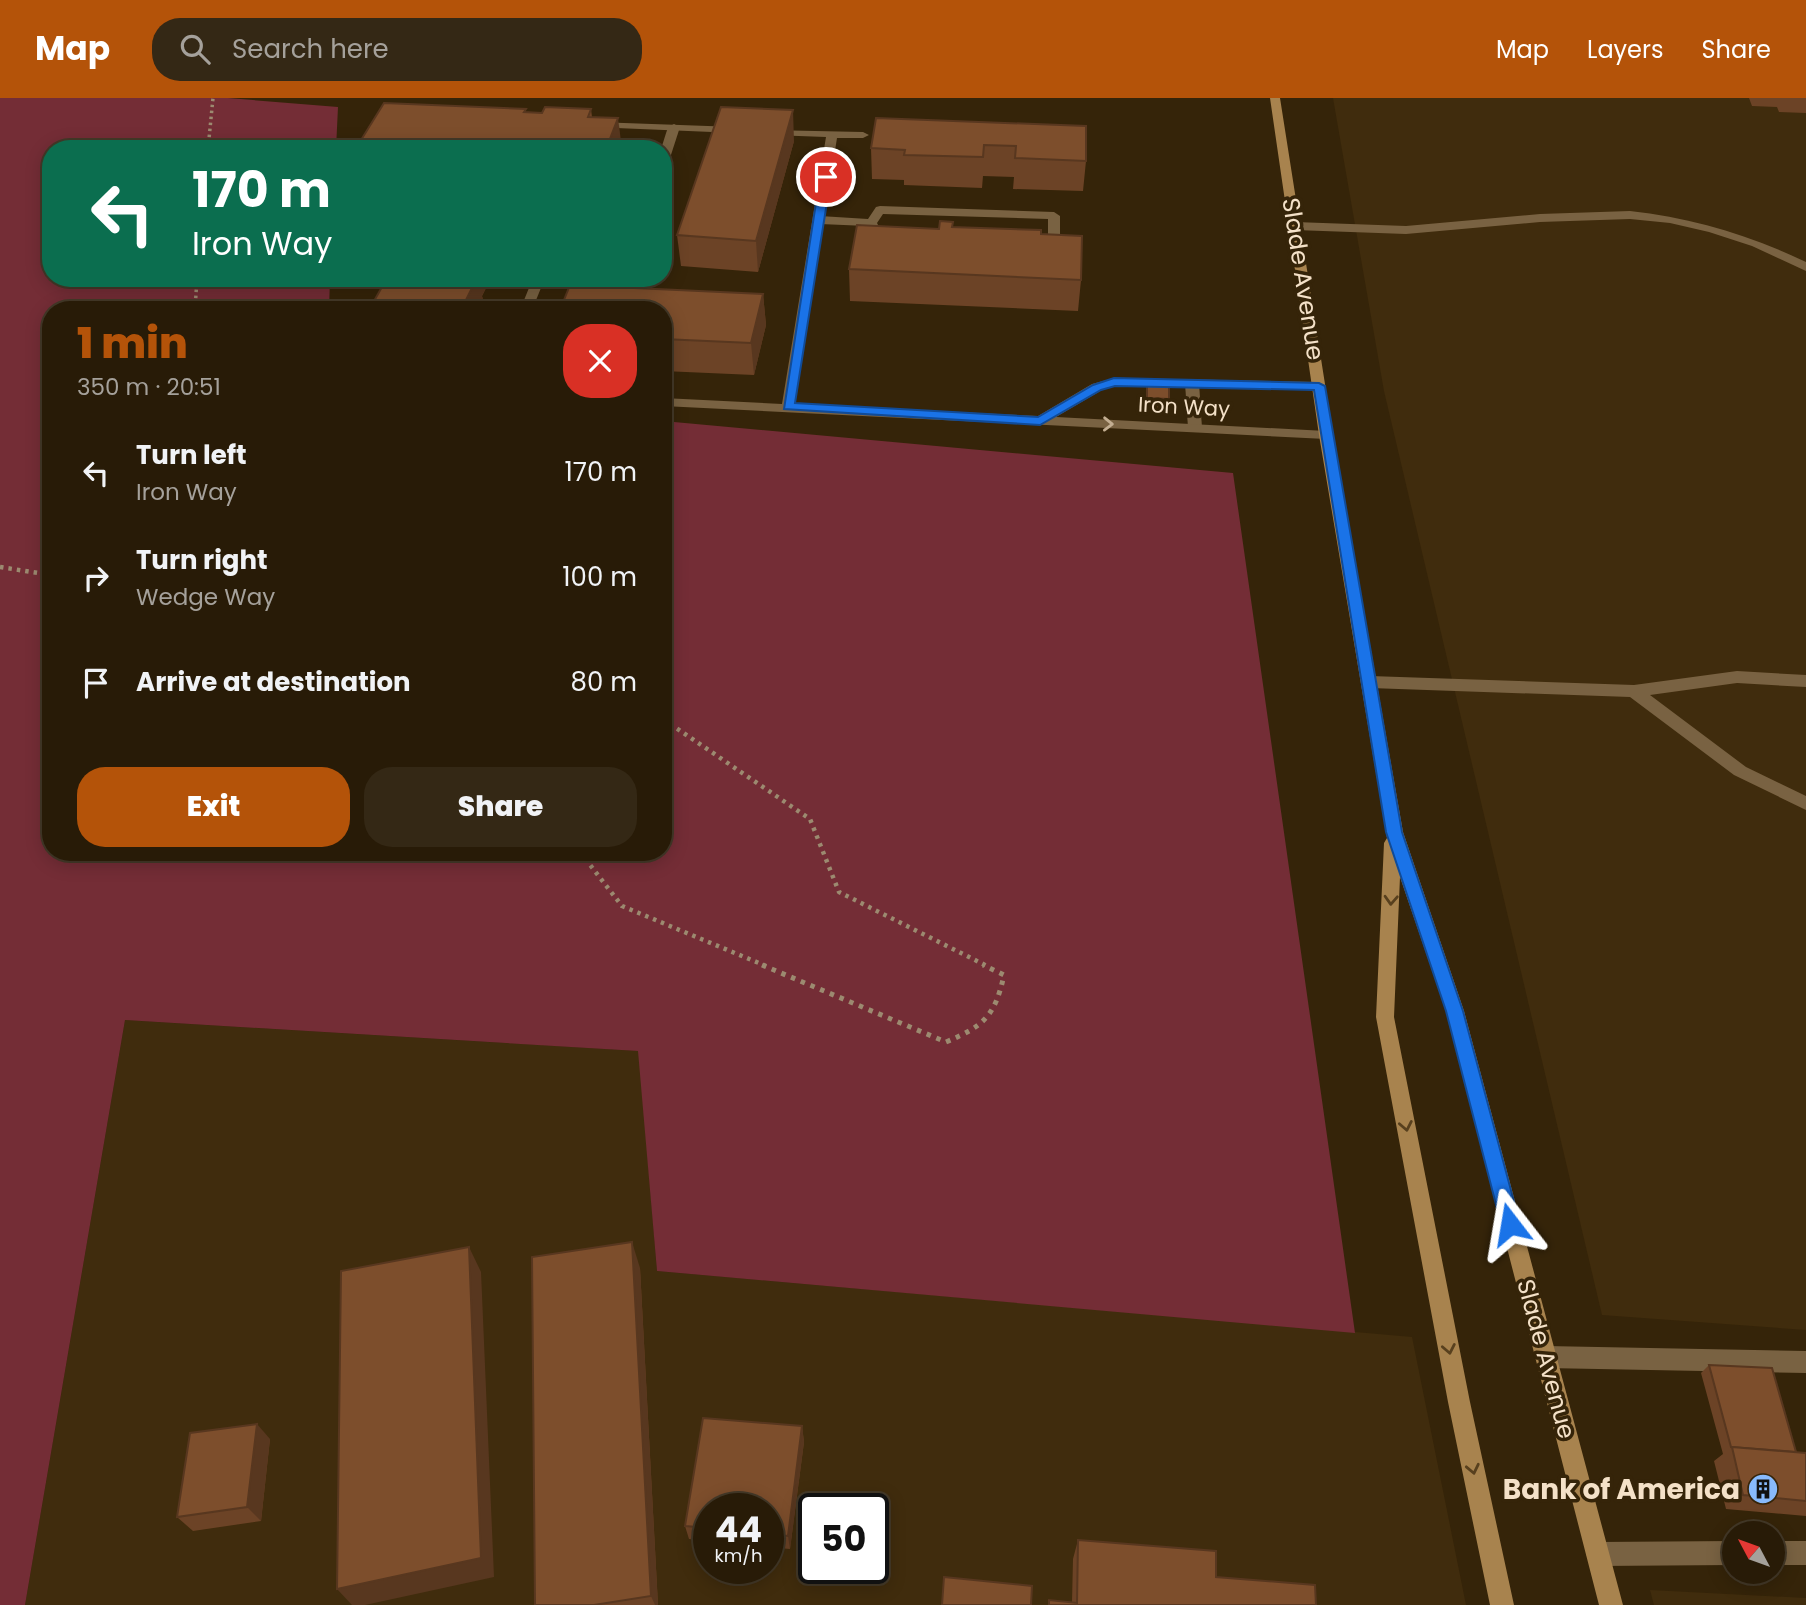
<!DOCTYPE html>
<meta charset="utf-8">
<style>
body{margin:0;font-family:Poppins,sans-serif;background:#342815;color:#f1f3f6;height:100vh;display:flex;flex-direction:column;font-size:26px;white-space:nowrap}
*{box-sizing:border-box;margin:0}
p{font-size:23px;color:#a5a19b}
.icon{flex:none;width:38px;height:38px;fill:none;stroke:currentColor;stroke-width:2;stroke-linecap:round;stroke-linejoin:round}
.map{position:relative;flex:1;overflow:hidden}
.details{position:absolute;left:42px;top:203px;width:630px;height:560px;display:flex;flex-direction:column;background:#281b07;border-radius:28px;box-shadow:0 4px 18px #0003,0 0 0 2px #443928}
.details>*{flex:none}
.guide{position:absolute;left:42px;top:42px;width:630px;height:147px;border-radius:28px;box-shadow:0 4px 18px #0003,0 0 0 2px #443928;background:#0b6e4f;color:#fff;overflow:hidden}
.needle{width:46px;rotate:311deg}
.controls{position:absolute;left:1722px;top:1423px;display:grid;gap:14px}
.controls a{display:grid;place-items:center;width:63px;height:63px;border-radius:50%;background:#281b07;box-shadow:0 4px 18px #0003,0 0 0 2px #443928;font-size:35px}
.speed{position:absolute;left:693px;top:1395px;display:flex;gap:14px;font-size:35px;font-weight:700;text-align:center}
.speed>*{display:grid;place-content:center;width:91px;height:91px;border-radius:50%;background:#281b07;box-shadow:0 4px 18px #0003,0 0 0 2px #443928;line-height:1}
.speed small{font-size:18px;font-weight:400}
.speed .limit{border:4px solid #111;border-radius:10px;background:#fff;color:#111}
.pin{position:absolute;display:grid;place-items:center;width:60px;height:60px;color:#fff;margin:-30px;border:4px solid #fff;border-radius:50%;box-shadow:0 2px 7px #0007}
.me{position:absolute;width:77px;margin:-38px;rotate:346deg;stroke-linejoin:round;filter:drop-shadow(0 0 5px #0008)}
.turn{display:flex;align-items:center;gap:24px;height:147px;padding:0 35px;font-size:32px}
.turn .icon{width:91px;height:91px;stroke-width:2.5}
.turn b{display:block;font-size:49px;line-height:60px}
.round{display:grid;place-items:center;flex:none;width:74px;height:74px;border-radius:28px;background:#342815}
.headline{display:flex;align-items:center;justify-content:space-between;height:119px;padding:0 35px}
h1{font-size:42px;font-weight:800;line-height:52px;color:#b45309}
.action{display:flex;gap:14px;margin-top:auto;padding:14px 35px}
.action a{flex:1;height:80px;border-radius:28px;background:#b45309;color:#fff;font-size:28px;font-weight:800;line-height:80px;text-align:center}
.action a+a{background:#342815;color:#f1f3f6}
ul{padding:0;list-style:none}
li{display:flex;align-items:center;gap:21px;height:105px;padding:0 35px}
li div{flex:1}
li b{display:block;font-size:26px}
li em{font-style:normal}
header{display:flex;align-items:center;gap:42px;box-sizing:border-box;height:98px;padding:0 35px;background:#b45309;color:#fff}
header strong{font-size:33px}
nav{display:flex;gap:38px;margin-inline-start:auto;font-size:24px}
.search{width:490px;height:63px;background:#342815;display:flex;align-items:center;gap:18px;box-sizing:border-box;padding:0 24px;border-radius:28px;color:#a5a19b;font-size:26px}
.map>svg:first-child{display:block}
.built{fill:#402c0d;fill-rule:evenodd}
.green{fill:#742d36}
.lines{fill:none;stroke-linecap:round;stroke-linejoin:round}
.path-far2{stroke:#9c8a70;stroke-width:3.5;stroke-dasharray:2.5 3.5;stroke-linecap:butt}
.path-far1{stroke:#9c8a70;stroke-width:4.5;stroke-dasharray:3.5 5;stroke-linecap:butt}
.path{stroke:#9c8a70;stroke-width:5;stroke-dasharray:4.5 6;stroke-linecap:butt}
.lane{fill:#796242;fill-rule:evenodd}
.street{fill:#796242;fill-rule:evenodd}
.secondary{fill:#a8834e;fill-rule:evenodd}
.wall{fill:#6c4326}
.shaded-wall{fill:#58371f}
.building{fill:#7d4e2c;stroke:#58371f;stroke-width:2}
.oneway{stroke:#c3ae92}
.oneway2{stroke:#58401e}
.route{fill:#1a73e8;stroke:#114b97;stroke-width:2}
.labels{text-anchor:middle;stroke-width:7;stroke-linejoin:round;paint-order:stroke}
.far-street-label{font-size:21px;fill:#f4e1c8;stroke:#352409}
.street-label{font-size:24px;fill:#f4e1c8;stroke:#352409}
.near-poi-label{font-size:28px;font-weight:bold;fill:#f4e1c8;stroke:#352409;text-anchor:end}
</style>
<header>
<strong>Map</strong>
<div class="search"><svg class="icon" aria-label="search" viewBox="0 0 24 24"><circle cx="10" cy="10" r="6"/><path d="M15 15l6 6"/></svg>Search here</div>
<nav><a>Map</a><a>Layers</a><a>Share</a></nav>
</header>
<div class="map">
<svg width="1806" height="1507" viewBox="0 0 1806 1507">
<rect width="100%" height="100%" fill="#352409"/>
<g class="built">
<path d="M1333,0H1806V1232L1602,1217L1384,293Z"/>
<path d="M125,922L639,953L657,1173L1412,1239L1466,1507H25ZM709,1410H768V1470H709ZM814,1410H873V1470H814Z"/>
<path d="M1650,1492L1806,1500V1507H1654Z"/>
</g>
<path class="green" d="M0,0H228L338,9L336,51H51V180H330L329,212H51V754H663V323L1233,375L1355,1235L657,1173L638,953L125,922L25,1507H0Z"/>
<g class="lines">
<g class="path-far2">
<path d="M208,51L213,0"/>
<path d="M195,212L197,180"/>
</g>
<g class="path-far1">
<path d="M0,469L51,477"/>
<path d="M663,621L810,721L839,794L987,868"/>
<path d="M580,754L622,808L766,868"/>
</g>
<path class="path" d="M762,867L946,944C984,928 995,918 1004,877L983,867"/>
<g class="lane">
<path d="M674,26L680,29L669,63L663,66L661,51L668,29Z"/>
<path d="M880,108L1054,114L1060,118V145C1054,151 1038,150 1032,144L1038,140L1048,141V121L883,116L877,125L882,135L894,139L888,143L873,141L867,128L820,126L814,122L820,118L868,121L876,109Z"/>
<path d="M1630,113C1693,120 1749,137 1806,164V173L1752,148L1709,134L1670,125L1630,121L1540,124L1406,136L1295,132L1289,128L1295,124L1406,128L1540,116Z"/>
<path d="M1192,281L1199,285L1202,330L1195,334L1188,330L1185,285Z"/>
<path d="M1737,573L1806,577V589L1737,585L1650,597L1746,669L1806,698V712L1734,677L1630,599L1370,590L1362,584L1370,578L1634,587Z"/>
<path d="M1546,1248L1806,1253V1275L1546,1270L1538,1267L1535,1259L1538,1251Z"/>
<path d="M1734,1443V1467L1598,1468L1590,1464L1586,1456L1590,1448L1598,1444Z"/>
<rect x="1773" y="1443" width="33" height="24"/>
</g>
<g class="street">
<path d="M596,24L736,29L742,32L736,35L592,29L590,27Z"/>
<path d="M767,32L863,34L869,37L863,40H837L795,306L1038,318L1092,286L1114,280L1319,284L1324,285V291L1115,288L1102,292L1056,319L1326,333L1333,337L1326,341L663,308V300L782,306L826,39L771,37L765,34Z"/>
<path d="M533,180H545L532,212H520Z"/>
</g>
<path class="secondary" d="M1270,0H1280L1333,337L1403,734L1464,913L1623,1507H1599L1446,913L1400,779L1394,919L1470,1304L1514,1507H1490L1448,1304L1376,919L1384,745L1387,740L1319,337Z"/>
</g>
<g class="wall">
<path d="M1749,0H1806V15L1779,14L1777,9L1752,8Z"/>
<path d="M591,11L592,19L622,51H363L361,42L527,14L542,15Z"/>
<path d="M876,20L1086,63L1083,93L1013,91L1014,79L983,78L982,90L904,87V82L872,81L871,50Z"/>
<path d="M794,43L758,174L681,168L677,137Z"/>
<path d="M953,124V129L1041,136L1081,182L1078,213L850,203L849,171Z"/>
<path d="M387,180H499L496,187L488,186L482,198L485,210L484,212H369Z"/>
<path d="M763,196L766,227L754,277L663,273V212Z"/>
<path d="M1147,283L1169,301L1167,312L1145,311Z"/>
<path d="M640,1170L658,1507H535Z"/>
<path d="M1709,1267L1796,1354L1806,1355V1418L1726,1411L1714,1363L1723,1356L1701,1275Z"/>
<path d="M703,1320L802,1328L804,1344L790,1451L768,1449V1410H709V1443L689,1441L685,1428Z"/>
<path d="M270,1341L261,1423L193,1433L177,1419Z"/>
<path d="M1078,1442L1216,1479L1316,1507H1048L1049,1502L1072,1504L1073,1461Z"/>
</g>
<g class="shaded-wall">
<path d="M793,12L794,43L758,174L756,143Z"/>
<path d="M618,20L622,51H606Z"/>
<path d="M468,180H486L488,186L482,198L485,210L484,212H461Z"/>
<path d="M763,196L766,227L754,277L751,245Z"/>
<path d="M632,1144L640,1170L658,1507H655L651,1498Z"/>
<path d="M469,1149L481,1174L494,1479L365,1507H352L337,1491Z"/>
<path d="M257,1326L270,1341L261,1423L247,1409Z"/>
<path d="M802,1328L804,1344L790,1451L788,1438Z"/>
</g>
<g class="building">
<path d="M384,5L526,11L524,14L542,15L545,9L591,11L588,19L618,20L606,51H564L361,42Z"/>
<path d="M721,9L793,12L756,143L677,137Z"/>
<path d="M876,20L1086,28V63L1015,60L1016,48L984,47L983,59L904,57L905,52L871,50Z"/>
<path d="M940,123L953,124L952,129L1041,132V136L1082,138L1081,182L849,171L857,127L939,131Z"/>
<path d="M387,180H477L461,212H369Z"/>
<path d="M570,187L763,196L751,245L663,241V212H560Z"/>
<path d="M1147,283L1169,285V301L1147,300Z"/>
<path d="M632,1144L651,1498L594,1507H535L532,1159Z"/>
<path d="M469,1149L481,1460L337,1491L341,1173Z"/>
<path d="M1709,1267L1772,1270L1796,1354L1731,1349Z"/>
<path d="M703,1320L802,1328L788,1438L768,1436V1410H709V1430L685,1428Z"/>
<path d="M257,1326L247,1409L177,1419L190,1335Z"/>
<path d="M1732,1349L1806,1355V1403L1743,1397Z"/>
<path d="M1078,1442L1216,1453V1479L1315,1487L1316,1507H1049V1502L1077,1505Z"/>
<path d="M944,1479L1032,1488L1031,1507H942Z"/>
</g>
<defs><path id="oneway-chevron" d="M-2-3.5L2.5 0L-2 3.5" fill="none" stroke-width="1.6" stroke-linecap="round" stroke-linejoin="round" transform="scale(1.75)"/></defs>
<use class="oneway" href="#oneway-chevron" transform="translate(1108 326) rotate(1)"/>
<g class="oneway2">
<use href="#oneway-chevron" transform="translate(1391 802) rotate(93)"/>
<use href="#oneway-chevron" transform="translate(1406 1028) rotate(79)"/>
<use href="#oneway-chevron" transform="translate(1449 1251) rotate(79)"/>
<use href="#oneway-chevron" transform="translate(1473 1371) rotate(78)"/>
</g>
<path class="route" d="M826,76L831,79L795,305L1038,319L1093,287L1114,280L1319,285L1325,288L1402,734L1463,913L1520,1126L1517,1132L1510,1134L1503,1132L1501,1126L1446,913L1386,734L1314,292L1115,288L1101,292L1040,327L784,311L820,79Z"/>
<defs>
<g id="building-disc" transform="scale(1.575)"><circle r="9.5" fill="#88bafc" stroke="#352409"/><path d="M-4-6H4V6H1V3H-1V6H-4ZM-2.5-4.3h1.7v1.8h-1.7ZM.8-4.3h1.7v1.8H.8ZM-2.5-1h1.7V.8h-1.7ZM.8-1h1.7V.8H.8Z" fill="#111"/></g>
</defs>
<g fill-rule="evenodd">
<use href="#building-disc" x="1763" y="1391"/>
</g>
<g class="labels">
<g class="far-street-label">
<text transform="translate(1184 309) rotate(3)" y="7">Iron Way</text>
</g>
<g class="street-label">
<text transform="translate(1303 181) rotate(81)" y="8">Slade Avenue</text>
<text transform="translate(1546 1261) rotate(75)" y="8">Slade Avenue</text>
</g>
<g class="near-poi-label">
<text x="1740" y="1401">Bank of America</text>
</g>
</g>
</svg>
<div class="controls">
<a><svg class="needle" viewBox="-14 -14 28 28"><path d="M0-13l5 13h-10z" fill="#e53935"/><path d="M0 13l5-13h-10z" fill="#a5a19b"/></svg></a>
</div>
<div class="speed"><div>44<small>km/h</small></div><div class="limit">50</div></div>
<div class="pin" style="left:826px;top:79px;background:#d93025"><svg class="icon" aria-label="arrive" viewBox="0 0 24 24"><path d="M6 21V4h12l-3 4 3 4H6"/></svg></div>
<svg class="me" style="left:1510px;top:1126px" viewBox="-20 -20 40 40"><path d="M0-17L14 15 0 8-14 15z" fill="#1a73e8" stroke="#fff" stroke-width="4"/></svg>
<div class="guide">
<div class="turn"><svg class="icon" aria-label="left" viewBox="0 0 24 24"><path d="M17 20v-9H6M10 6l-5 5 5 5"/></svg><div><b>170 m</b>Iron Way</div></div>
</div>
<section class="details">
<div class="headline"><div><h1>1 min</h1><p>350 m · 20:51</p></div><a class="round" style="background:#d93025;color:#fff"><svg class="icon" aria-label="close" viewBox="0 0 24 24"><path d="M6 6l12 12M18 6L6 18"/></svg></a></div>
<ul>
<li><svg class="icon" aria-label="left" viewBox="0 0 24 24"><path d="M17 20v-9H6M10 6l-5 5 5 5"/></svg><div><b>Turn left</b><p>Iron Way</p></div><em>170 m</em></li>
<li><svg class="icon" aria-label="right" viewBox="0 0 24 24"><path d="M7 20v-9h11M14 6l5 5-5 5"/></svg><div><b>Turn right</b><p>Wedge Way</p></div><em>100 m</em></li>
<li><svg class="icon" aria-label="arrive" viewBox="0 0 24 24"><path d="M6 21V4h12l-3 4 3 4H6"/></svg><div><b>Arrive at destination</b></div><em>80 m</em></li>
</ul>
<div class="action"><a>Exit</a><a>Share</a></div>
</section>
</div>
